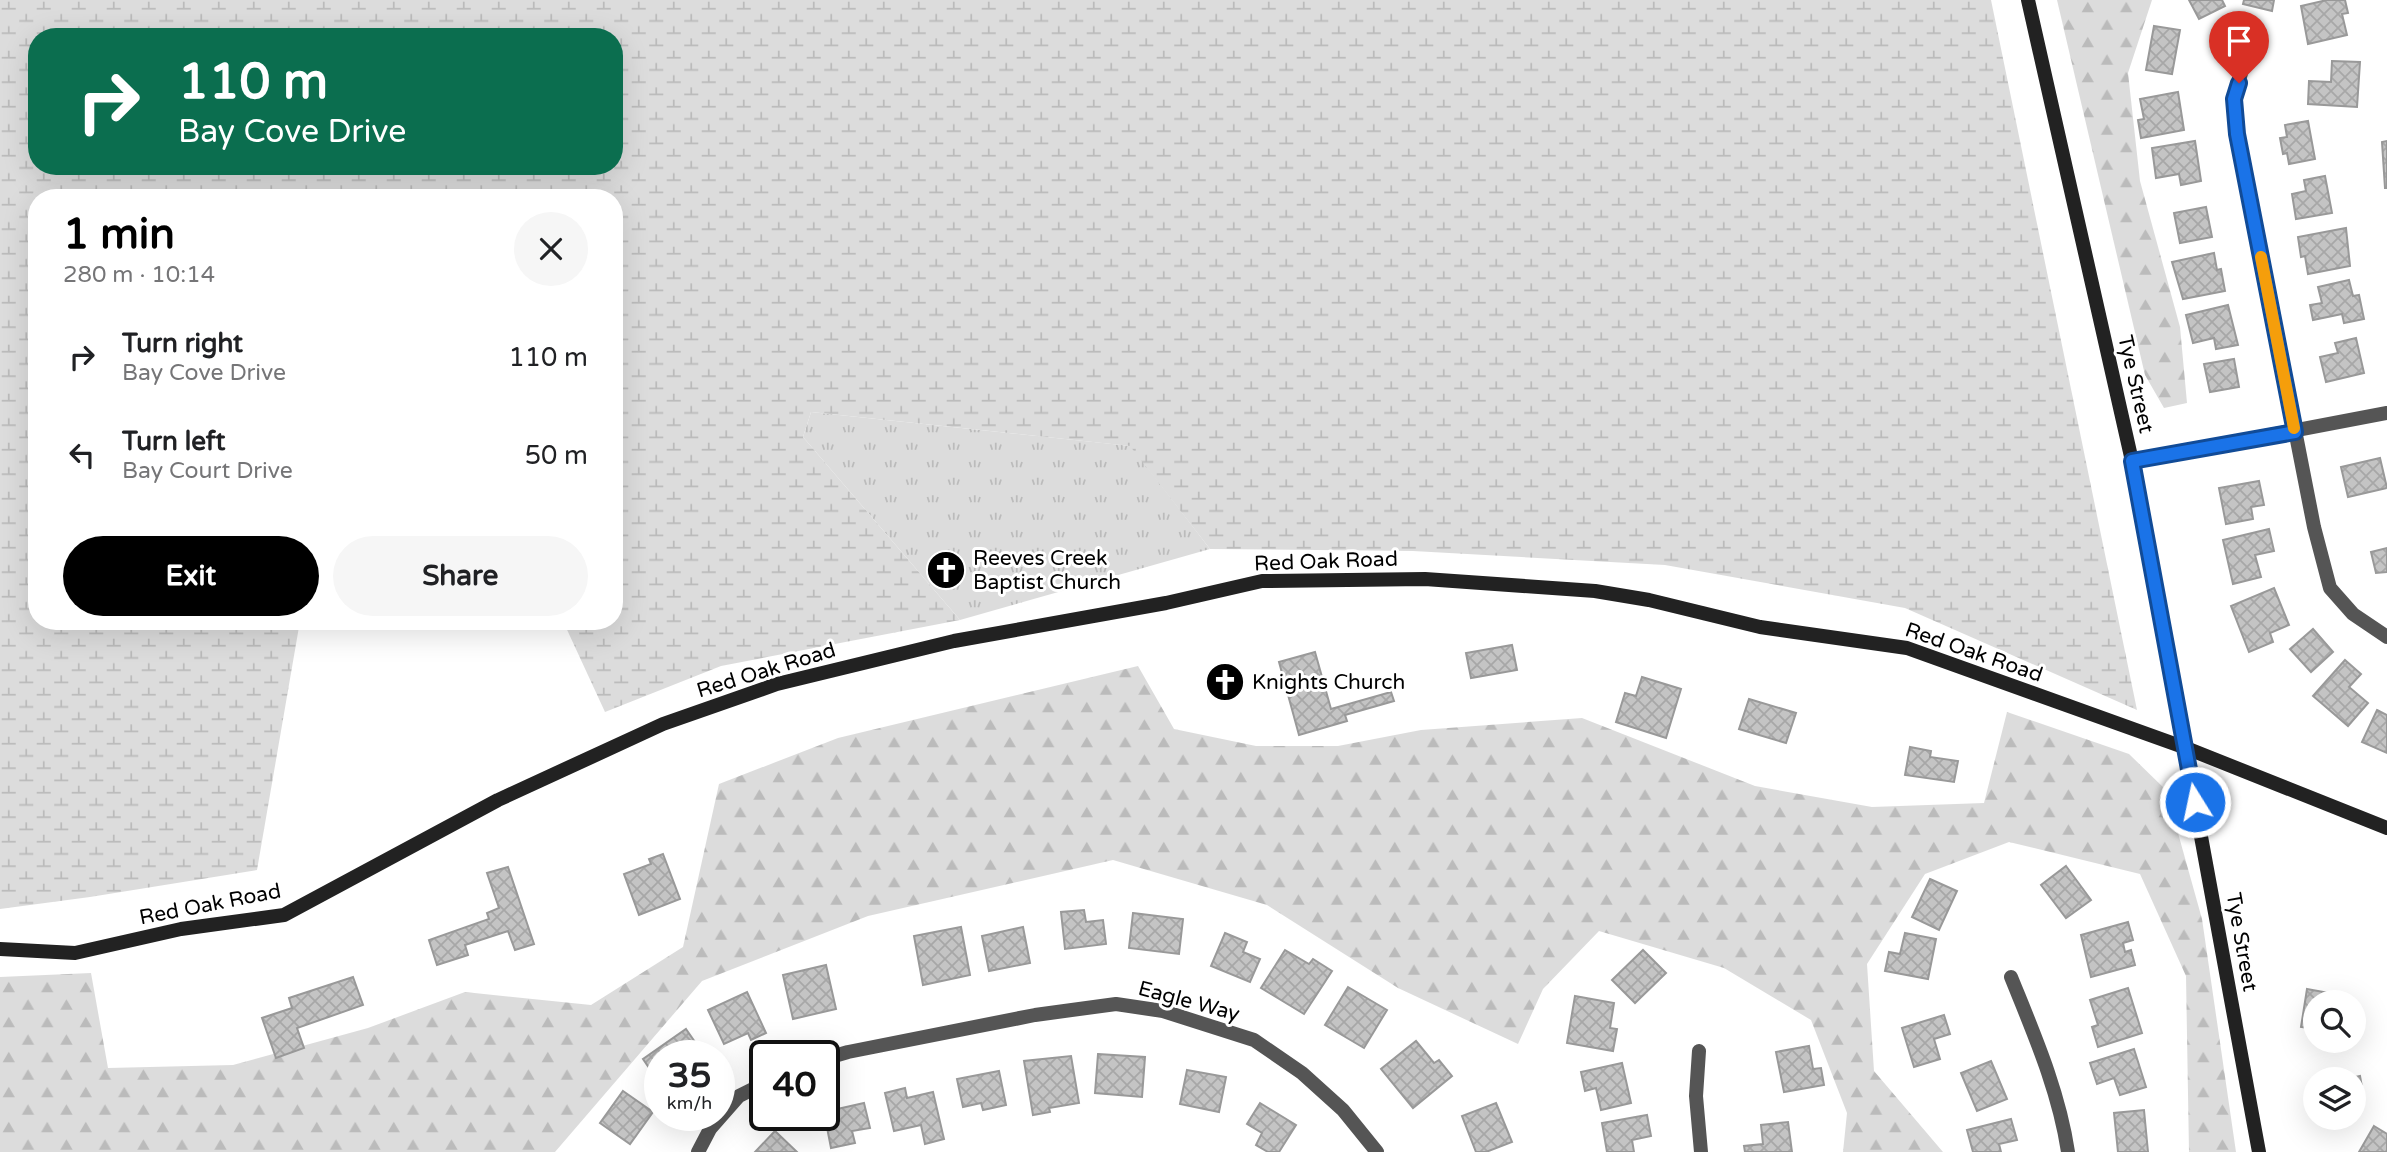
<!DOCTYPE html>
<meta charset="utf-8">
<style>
body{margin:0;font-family:"Varela Round",sans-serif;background:#f6f6f6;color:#202124;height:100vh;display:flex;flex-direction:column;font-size:26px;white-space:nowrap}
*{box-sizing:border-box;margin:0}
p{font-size:23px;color:#757577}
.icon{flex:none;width:38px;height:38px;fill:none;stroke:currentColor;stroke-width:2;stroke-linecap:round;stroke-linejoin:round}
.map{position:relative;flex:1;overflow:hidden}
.panel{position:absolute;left:28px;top:189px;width:595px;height:441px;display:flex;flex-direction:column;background:#fff;border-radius:28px;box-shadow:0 7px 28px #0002}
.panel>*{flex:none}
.guide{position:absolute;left:28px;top:28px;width:595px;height:147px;border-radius:28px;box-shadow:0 7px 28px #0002;background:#0b6e4f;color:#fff;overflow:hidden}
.tools{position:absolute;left:2303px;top:990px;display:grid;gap:14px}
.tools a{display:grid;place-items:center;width:63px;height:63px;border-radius:50%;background:#fff;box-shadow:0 7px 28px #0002;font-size:35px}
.speed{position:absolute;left:644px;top:1040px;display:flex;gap:14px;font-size:35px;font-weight:700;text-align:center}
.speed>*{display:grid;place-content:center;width:91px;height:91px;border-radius:50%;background:#fff;box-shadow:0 7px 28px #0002;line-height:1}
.speed small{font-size:18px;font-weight:400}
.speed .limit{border:4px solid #111;border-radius:10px;background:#fff;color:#111}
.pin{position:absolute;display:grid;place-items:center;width:60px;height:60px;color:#fff;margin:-72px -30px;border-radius:50% 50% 50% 0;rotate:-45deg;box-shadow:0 0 7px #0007}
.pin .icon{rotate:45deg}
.me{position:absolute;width:77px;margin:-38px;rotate:350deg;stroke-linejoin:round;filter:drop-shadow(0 0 5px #0008)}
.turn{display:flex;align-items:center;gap:24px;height:147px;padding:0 35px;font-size:32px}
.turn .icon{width:91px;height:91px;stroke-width:2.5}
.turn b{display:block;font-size:49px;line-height:60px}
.round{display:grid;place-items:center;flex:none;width:74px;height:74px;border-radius:37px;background:#f6f6f6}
.overview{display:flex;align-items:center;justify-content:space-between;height:119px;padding:0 35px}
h1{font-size:42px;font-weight:700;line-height:52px;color:#000}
.action{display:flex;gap:14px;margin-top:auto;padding:14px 35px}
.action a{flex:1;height:80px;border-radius:42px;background:#000;color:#fff;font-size:28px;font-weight:700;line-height:80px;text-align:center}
.action a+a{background:#f6f6f6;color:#202124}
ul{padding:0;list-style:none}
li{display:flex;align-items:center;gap:21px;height:98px;padding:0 35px}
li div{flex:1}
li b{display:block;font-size:26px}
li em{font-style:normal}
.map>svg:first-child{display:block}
.grass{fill:url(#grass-tufts)}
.forest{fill:url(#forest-firs)}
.wetland{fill:url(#wetland-marsh);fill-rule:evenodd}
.building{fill:url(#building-cross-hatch);stroke:#999;stroke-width:2}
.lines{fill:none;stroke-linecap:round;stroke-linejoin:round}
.street{stroke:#555;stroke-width:14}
.secondary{stroke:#222;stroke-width:14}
.route-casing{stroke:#114b97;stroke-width:18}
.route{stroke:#1a73e8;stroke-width:12}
.slow{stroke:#f59e0b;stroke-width:12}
.labels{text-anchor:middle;stroke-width:6;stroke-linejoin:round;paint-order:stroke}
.street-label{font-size:21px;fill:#000;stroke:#fff}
.poi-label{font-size:21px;fill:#000;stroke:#fff;text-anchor:start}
</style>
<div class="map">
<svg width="2387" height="1152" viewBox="0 0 2387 1152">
<defs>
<pattern id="grass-tufts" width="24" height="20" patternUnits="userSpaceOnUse" patternTransform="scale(1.75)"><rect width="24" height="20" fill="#dcdcdc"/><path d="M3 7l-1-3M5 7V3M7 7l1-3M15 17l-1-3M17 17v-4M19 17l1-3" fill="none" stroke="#bbb"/></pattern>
<pattern id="forest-firs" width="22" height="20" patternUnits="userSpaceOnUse" patternTransform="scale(1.75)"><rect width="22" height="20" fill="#dcdcdc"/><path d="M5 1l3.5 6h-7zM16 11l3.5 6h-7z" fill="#bbb"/></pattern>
<pattern id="wetland-marsh" width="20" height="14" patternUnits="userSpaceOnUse" patternTransform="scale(1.75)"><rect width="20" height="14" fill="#dcdcdc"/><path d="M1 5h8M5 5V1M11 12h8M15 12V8" fill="none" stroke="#bbb"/></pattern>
<pattern id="building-cross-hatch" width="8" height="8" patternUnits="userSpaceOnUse" patternTransform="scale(1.75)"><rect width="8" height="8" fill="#c4c4c4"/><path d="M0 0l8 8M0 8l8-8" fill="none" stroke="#a7a7a7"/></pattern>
</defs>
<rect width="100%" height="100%" fill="#fff"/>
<path class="grass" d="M811,412L1131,446L1210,549L960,620L803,437Z"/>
<g class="forest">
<path d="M2057,0H2152L2128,73L2140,181L2180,327L2187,403L2164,408L2145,375Z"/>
<path d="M1138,666L1174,729L1256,746H1338L1421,730L1582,718L1755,786L1872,807L1984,803L2007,712L2129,754L2166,790L2202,919L2236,1152H2189L2186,976L2140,874L2009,842L1925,874L1867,964L1874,1071L1943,1152H1843L1847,1113L1811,1020L1724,968L1599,931L1543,989L1518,1044L1398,988L1267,905L1113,860L868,916L702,981L555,1152H0V977L91,973L108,1068L233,1065L368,1028L465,992L591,1005L683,947L719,784L838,738Z"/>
</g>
<path class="wetland" d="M0,0H1991L2137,710L1905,608L1665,565L1413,551L1210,549L1130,446L811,412L803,437L960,620L721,666L605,712L563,621H614V198H37V621H300L257,870L90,897L0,909ZM37,37H614V166H37Z"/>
<g class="building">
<path d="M2189,0H2222L2225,6L2199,19Z"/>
<path d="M2244,0H2274L2272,11L2243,4Z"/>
<path d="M2327,0H2345L2348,13L2342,14L2347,35L2308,44L2301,6Z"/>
<path d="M2154,26L2180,30L2172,74L2146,70Z"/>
<path d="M2332,61L2360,62L2357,107L2308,104L2309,81L2331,82Z"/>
<path d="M2178,92L2184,130L2141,138L2138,120L2144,119L2140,99Z"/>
<path d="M2308,121L2315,159L2289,164L2287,153L2283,154L2280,138L2287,137L2285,125Z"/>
<path d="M2195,141L2201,181L2181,185L2179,174L2156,178L2152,148Z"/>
<path d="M2387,141V188H2385L2382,142Z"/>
<path d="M2325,176L2332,213L2296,219L2292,194L2306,191L2304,180Z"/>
<path d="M2206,207L2212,237L2180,243L2174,213Z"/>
<path d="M2346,228L2350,266L2308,274L2305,256L2301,257L2298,237Z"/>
<path d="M2214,253L2217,270L2221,269L2225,291L2183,299L2172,262Z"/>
<path d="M2349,280L2353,296L2359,295L2364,319L2344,323L2342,314L2313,320L2310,305L2322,303L2318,287Z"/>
<path d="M2228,305L2238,345L2216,349L2214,338L2193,343L2186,315Z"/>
<path d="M2356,338L2364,373L2326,382L2320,357L2338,353L2335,343Z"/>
<path d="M2234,359L2239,387L2210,392L2204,364Z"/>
<path d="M2380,458L2387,488L2348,497L2341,467Z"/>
<path d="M2259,481L2264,505L2251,507L2253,519L2226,524L2219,488Z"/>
<path d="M2269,529L2274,551L2255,555L2261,577L2233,584L2223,540Z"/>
<path d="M2387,548V572L2376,573L2371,552Z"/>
<path d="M2274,588L2289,625L2270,633L2273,642L2249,652L2231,606Z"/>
<path d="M2313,629L2333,652L2311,672L2290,649Z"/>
<path d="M1512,645L1517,670L1471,678L1466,653Z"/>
<path d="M1315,652L1331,709L1391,692L1394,701L1345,715L1347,721L1299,735L1279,662Z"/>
<path d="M2345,660L2361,674L2349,687L2368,703L2348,726L2313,696Z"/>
<path d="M1642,677L1681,689L1666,738L1616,722L1625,693L1636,696Z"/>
<path d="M1749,699L1796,713L1786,743L1739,729Z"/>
<path d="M2377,710L2387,715V753L2362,742Z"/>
<path d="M1910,747L1931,751L1930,757L1958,761L1954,782L1905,775Z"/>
<path d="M663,854L680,899L639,915L624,874L651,864L649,859Z"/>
<path d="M2066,866L2091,900L2066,918L2041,885Z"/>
<path d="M508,867L534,944L515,950L508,931L465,945L468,955L437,965L429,940L489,919L487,913L499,908L487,873Z"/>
<path d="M1930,879L1957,891L1939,930L1912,917Z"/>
<path d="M1084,910L1086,922L1103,920L1106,944L1065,949L1061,912Z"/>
<path d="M1133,913L1183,919L1179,954L1129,948Z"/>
<path d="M2128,922L2133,940L2123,943L2125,952L2131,950L2135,965L2091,977L2081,935Z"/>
<path d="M961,927L970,975L923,985L914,936Z"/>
<path d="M1023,927L1030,963L989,971L982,936Z"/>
<path d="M1225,933L1247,942L1243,952L1260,959L1250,982L1211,966Z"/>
<path d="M1905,933L1936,939L1928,979L1885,971L1889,952L1900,954Z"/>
<path d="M1285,950L1309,964L1313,959L1332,971L1304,1014L1261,988Z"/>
<path d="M1643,950L1666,973L1635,1003L1612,980Z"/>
<path d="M826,965L836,1009L793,1019L783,975Z"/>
<path d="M353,977L363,1005L297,1028L304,1048L276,1058L262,1018L292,1008L289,998Z"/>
<path d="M1348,987L1387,1010L1364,1048L1325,1025Z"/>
<path d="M2128,988L2142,1033L2098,1047L2092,1027L2098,1025L2090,1000Z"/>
<path d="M2307,989L2340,995L2338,1003H2315V1029L2301,1027Z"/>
<path d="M747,992L766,1033L751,1040L748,1033L724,1044L708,1010Z"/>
<path d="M1575,996L1614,1003L1610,1028L1617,1029L1613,1051L1567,1043Z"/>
<path d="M1944,1015L1950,1034L1934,1039L1940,1059L1914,1067L1902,1028Z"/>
<path d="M686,1029L704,1055H660V1084L643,1059Z"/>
<path d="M1416,1041L1434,1063L1439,1060L1452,1076L1413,1108L1381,1069Z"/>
<path d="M1809,1046L1813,1069L1821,1068L1824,1085L1784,1092L1776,1052Z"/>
<path d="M2134,1049L2146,1087L2120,1095L2114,1078L2097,1084L2090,1063Z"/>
<path d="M1098,1054L1145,1057L1142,1097L1095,1093Z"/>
<path d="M1071,1056L1079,1103L1049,1108L1050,1112L1033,1115L1024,1061Z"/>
<path d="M1991,1061L2007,1099L1977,1111L1961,1073Z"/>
<path d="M1622,1063L1631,1103L1601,1110L1596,1088L1585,1091L1581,1072Z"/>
<path d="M1187,1070L1226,1077L1219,1112L1180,1104Z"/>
<path d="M999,1071L1006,1105L983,1110L981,1103L963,1107L957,1079Z"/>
<path d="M2360,1076L2364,1098L2354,1100V1080H2342Z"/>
<path d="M2315,1085V1115L2310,1086Z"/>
<path d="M905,1088L907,1098L933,1092L944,1139L925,1144L921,1125L894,1131L885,1093Z"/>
<path d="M623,1091L653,1112L630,1144L600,1123Z"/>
<path d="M864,1103L870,1128L852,1131L855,1143L831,1148L824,1112Z"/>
<path d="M1260,1103L1296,1125L1279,1152H1268L1256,1145L1262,1133L1247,1124Z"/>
<path d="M1496,1103L1512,1142L1486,1152H1476L1462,1116Z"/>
<path d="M2144,1110L2148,1152H2118L2114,1113Z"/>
<path d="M1647,1115L1651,1136L1632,1140L1634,1152H1607L1602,1123Z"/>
<path d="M2011,1119L2017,1140L1999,1144L2001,1152H1973L1967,1130Z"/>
<path d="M1788,1122L1792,1152H1745L1744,1146L1763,1144L1761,1125Z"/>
<path d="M2374,1126L2387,1134V1150L2386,1152H2359Z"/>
<path d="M775,1131L797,1152H755Z"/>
</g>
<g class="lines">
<g class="street">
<path d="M2243,66L2234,99L2237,134L2314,527L2330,588L2353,614L2387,637"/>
<path d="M2132,461L2387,413"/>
<path d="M2011,977C2034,1034 2059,1091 2068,1152"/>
<path d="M1699,1051L1696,1096L1701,1152"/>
<path d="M824,1059L848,1052L1035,1015L1116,1004L1163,1011L1254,1040L1302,1073L1343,1110L1377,1152"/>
<path d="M698,1152L710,1129L739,1096L765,1083"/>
</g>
<g class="secondary">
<path d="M2028,0L2132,461L2259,1152"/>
<path d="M0,949L75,953L181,929L284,915L498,800L663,724L777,684L954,641L1166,603L1262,581L1425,579L1595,591L1649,600L1760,627L1907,648L2186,748L2387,828"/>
</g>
</g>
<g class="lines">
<g class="route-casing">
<path id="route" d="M2195,802L2132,461L2295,432L2237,134L2234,99L2239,83"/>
</g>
<use href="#route" class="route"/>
<path class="slow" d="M2261,257L2294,428"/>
</g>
<defs>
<g id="church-disc" transform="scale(2.0125)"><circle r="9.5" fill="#000" stroke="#fff"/><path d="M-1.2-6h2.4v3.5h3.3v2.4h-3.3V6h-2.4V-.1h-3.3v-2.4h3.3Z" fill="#fff"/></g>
</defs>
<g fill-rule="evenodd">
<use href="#church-disc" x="946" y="570"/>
<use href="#church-disc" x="1225" y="682"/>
</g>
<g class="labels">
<g class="street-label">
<text transform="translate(2136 384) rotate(77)" y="7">Tye Street</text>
<text transform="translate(1326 561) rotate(-2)" y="7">Red Oak Road</text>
<text transform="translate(1974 652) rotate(19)" y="7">Red Oak Road</text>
<text transform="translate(766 670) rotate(-17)" y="7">Red Oak Road</text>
<text transform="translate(210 904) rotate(-11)" y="7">Red Oak Road</text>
<text transform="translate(2242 942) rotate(80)" y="7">Tye Street</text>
<text transform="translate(1189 1001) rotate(15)" y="7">Eagle Way</text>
</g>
<g class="poi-label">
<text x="973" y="565">Reeves Creek<tspan x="973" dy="24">Baptist Church</tspan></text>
<text x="1252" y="689">Knights Church</text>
</g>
</g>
</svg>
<div class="tools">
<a><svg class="icon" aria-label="search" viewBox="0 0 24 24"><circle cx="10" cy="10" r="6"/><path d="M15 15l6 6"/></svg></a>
<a><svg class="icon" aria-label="layers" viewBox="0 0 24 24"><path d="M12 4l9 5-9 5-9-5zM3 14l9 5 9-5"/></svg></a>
</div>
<div class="speed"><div>35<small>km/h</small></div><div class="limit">40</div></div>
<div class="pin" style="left:2239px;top:83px;background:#d93025"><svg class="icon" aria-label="arrive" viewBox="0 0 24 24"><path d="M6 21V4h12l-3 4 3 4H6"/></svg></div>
<svg class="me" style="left:2195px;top:802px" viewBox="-20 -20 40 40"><circle r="17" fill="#1a73e8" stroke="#fff" stroke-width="3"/><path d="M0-11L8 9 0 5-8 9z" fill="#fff"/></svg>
<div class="guide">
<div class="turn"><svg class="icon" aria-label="right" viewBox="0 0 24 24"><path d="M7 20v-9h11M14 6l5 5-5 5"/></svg><div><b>110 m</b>Bay Cove Drive</div></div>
</div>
<section class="panel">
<div class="overview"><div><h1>1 min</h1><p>280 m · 10:14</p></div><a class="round"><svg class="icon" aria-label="close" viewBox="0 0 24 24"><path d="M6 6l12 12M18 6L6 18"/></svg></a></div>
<ul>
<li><svg class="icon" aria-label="right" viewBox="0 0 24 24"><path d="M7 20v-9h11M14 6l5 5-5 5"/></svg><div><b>Turn right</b><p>Bay Cove Drive</p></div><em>110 m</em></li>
<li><svg class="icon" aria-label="left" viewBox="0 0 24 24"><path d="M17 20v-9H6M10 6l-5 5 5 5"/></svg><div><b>Turn left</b><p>Bay Court Drive</p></div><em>50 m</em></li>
</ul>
<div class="action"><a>Exit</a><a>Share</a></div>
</section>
</div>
